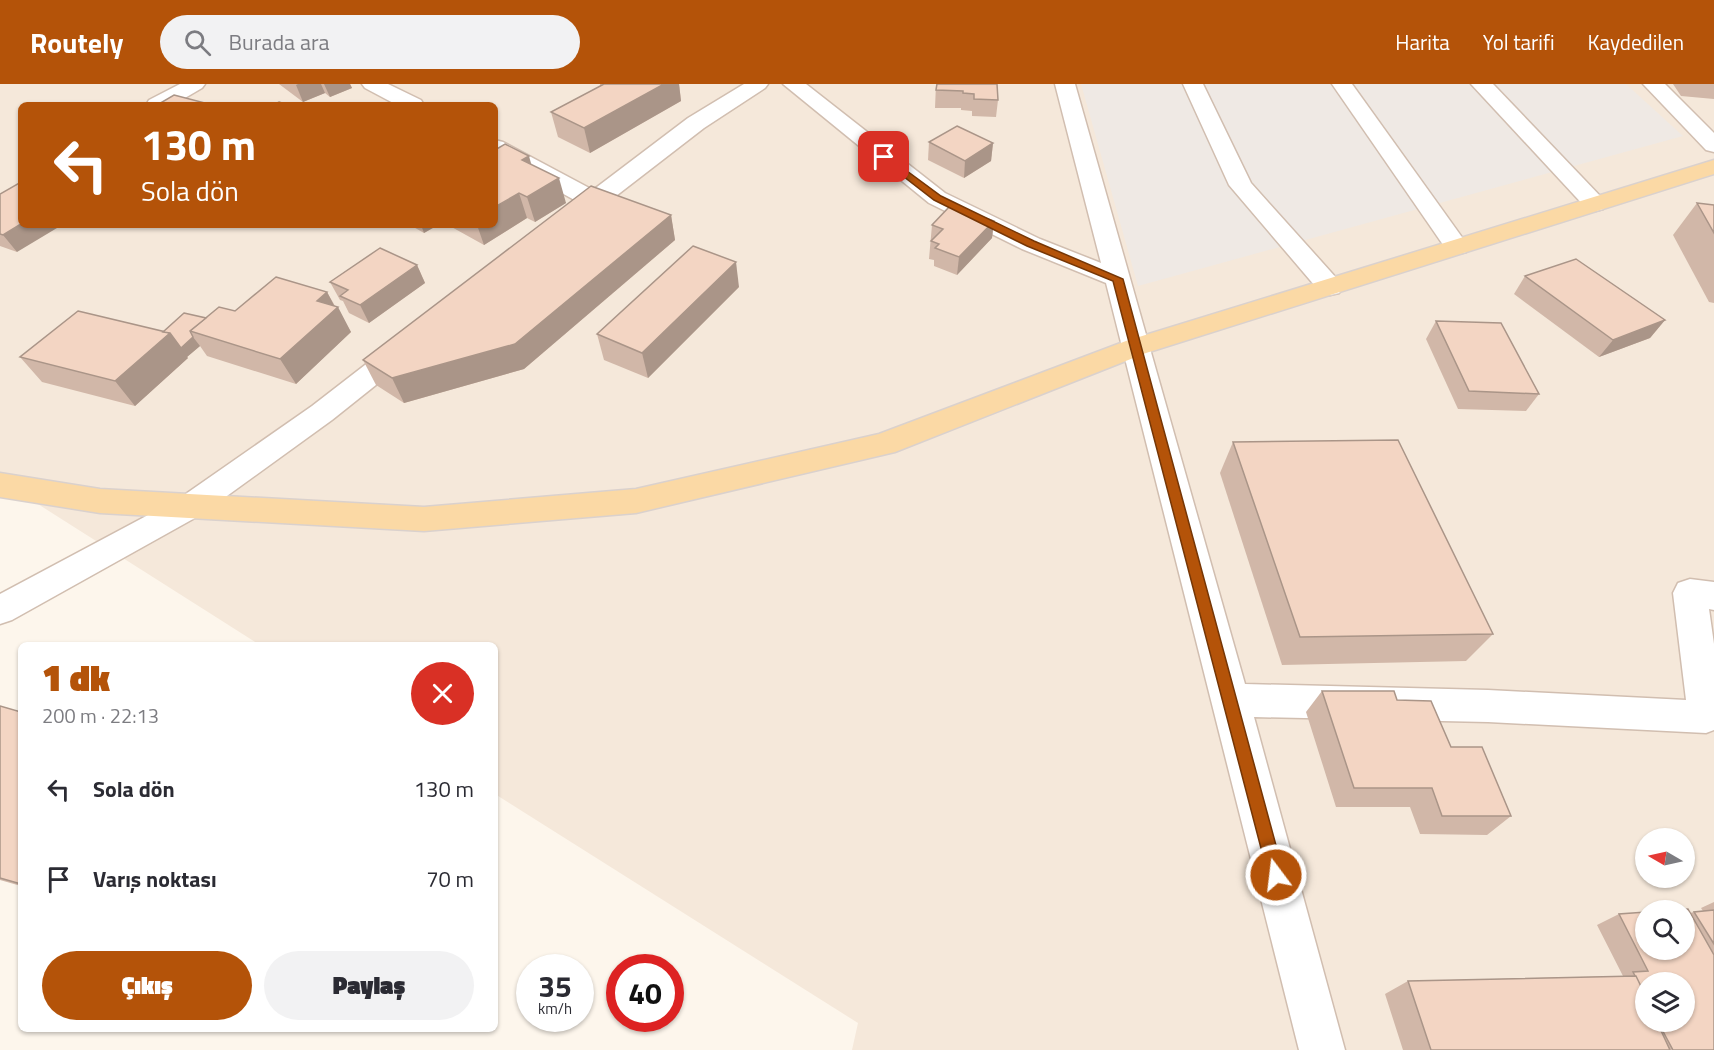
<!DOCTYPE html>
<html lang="tr">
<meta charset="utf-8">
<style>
body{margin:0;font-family:"Titillium Web",sans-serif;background:#f2f2f3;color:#2b2b33;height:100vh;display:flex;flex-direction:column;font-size:22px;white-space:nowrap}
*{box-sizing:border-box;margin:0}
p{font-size:20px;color:#7c7c81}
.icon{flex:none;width:33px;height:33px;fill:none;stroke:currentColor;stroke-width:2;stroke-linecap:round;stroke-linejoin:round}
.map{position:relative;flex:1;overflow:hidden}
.panel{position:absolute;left:18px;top:558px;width:480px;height:390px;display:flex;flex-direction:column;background:#fff;border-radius:9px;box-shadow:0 2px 4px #0004}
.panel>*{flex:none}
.hud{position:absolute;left:18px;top:18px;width:480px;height:126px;border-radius:9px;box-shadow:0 2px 4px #0004;background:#b45309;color:#fff;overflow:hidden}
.needle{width:39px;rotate:279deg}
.fabs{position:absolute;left:1635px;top:744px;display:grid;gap:12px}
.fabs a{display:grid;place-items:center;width:60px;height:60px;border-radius:50%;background:#fff;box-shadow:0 2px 4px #0004;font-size:30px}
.speed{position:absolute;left:516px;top:870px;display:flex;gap:12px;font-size:30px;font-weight:700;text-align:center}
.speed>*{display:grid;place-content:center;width:78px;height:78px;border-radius:50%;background:#fff;box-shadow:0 2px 4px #0004;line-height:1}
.speed small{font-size:15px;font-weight:400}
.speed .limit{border:9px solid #d22;background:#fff;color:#111}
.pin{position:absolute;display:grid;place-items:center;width:51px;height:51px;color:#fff;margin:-26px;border-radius:12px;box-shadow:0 3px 9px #0006}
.me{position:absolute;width:66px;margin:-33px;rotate:345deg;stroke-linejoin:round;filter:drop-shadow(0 0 4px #0008)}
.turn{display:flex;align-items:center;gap:21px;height:126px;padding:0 24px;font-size:27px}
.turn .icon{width:78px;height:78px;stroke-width:2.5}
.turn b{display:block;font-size:42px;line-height:51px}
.round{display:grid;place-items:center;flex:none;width:63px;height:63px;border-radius:32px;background:#f2f2f3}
.overview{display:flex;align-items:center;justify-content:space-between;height:102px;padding:0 24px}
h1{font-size:36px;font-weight:800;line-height:45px;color:#b45309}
.button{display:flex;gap:12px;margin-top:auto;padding:12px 24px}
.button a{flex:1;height:69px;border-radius:36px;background:#b45309;color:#fff;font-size:24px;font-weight:800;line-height:69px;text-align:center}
.button a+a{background:#f2f2f3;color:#2b2b33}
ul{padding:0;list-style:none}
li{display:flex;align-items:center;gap:18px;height:90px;padding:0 24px}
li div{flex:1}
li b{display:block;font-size:22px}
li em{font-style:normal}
header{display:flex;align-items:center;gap:36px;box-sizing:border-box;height:84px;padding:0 30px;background:#b45309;color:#fff}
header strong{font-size:28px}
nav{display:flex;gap:33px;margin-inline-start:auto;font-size:21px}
.search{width:420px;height:54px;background:#f2f2f3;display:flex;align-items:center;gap:15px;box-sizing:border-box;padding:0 21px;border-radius:33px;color:#7c7c81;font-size:22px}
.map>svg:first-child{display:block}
.residential{fill:#f5e8da;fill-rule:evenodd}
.industrial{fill:#efe9e4}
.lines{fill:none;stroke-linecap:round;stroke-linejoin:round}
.minor-casing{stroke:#d1beb0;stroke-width:3}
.major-casing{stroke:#dad1cd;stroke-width:3}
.minor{fill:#fff;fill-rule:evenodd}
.major{fill:#fbd9a5;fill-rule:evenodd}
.wall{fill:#d1b7a8;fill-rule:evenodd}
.shaded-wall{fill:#aa9588}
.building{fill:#f3d5c3;stroke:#aa9588;stroke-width:1.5}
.route{fill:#b45309;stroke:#753606;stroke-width:1.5}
</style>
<header>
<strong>Routely</strong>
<div class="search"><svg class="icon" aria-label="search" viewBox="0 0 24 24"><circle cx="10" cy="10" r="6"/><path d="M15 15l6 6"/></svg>Burada ara</div>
<nav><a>Harita</a><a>Yol tarifi</a><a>Kaydedilen</a></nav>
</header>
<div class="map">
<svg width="1714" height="966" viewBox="0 0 1714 966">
<rect width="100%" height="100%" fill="#fdf6ec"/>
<path class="residential" d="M0,0H1714V966H852L858,939L495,710V561H260L0,396ZM21,21H495V141H21ZM1646,754H1684V794H1646ZM1646,826H1684V866H1646ZM1646,898H1684V938H1646Z"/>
<path class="industrial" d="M1081,0H1626L1683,52L1138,202Z"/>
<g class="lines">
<g class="minor-casing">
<g id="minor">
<path d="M180,0H205L202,4L173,21H146L149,16Z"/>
<path d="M362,0H388L421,16L424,21H397L365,4Z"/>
<path d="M744,0H768L765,4L704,44L581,139L572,141L563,139L560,134L578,118L495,72V56L503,58L593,106L688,34Z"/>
<path d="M783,0H806L945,109L1040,155L1101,179L1055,0H1075L1245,600L1488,606L1686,616L1673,509L1678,499L1690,495L1714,498V526L1709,525L1714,560V646L1706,649L1488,638L1254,633L1345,966H1299L1106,199L1022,165L929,119Z"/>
<path d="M1183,0H1203L1251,99L1339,197L1343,203L1339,209L1330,211L1321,209L1229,101Z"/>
<path d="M1332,0H1352L1469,163L1466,168L1457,170L1448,168Z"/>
<path d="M1471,0H1493L1603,115L1607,120L1603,125L1595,127L1587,125Z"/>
<path d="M1643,0H1665L1714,49V68L1706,66Z"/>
<path d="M406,254L416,257L420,263L416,269L332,336L202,430L12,536L0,540V510L180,414L312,322L396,257Z"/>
</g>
</g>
<g class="major-casing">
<path id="major" d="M1714,76V90L1146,269L895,368L636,429L424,447L100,429L0,413V389L100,405L424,423L636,405L879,350L1126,257Z"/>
</g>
<use href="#minor" class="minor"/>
<use href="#major" class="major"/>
</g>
<g class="wall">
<path d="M279,0H350L352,4L330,13L325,9L303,18Z"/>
<path d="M600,0H679L681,17L590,69L558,53L551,28L600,2Z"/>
<path d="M936,0H997L998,16L996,33L972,32V27L961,26V24H935Z"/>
<path d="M1673,0H1714V15L1681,12Z"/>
<path d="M929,58L993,59L991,77L964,94L928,76Z"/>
<path d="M531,81L566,119L535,138L527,134L484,161L448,141H495Z"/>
<path d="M0,110L17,168L0,162Z"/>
<path d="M1697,119L1714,121V219L1709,218L1673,151Z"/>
<path d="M671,131L675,156L524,285L404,319L376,301L363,276Z"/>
<path d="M994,137L992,154L957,191L934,182V176L929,175L932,141Z"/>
<path d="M410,141H438L424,149Z"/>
<path d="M417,181L425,199L369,239L349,229L343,217L340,216L330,198Z"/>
<path d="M1525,192L1665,236L1650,254L1599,273L1514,210Z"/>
<path d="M739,203L648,294L604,276L597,250Z"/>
<path d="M327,208L335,222L351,248L296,300L207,272L200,262L187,273L188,274L135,322L42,298L20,273L163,248L206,234Z"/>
<path d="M1436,237L1539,310L1526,327L1458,325L1426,255Z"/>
<path d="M1233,358L1493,550L1466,577L1282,581L1220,389Z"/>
<path d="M1322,607L1397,616L1451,663L1511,732L1487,751L1420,750L1410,723H1336L1306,628Z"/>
<path d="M0,622L21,628V802L0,796Z"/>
<path d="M1714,818V966H1403L1385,910L1408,897L1623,892L1597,841L1619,830L1690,829L1694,828L1703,827L1701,824ZM1646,898L1684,938H1646Z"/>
</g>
<g class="shaded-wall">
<path d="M298,0H321L325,9L303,18L296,1Z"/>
<path d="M324,0H350L352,4L330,13Z"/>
<path d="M664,0H679L681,17L590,69L584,44Z"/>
<path d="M993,59L991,77L964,94L965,77Z"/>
<path d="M529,72L536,97L522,76Z"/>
<path d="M559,94L566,119L535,138L527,113Z"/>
<path d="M519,109L527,134L484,161L477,141H495V123Z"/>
<path d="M671,131L675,156L524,285L404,319L392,294Z"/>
<path d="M994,137L992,154L957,191L959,173Z"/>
<path d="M21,140V141H62L17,168L3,151Z"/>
<path d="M421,141H438L424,149Z"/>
<path d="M736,178L739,203L648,294L642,269Z"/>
<path d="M417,181L425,199L369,239L360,221Z"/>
<path d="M327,208L336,225L338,223L351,248L296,300L280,275L317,217Z"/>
<path d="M1665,236L1650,254L1599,273L1613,256Z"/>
<path d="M170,249L193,253L200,262L187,273L188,274L135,322L115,297Z"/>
</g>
<g class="building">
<path d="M604,0H664L584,44L551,28Z"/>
<path d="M937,0H997L998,16L974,15V10L963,9V7L936,6Z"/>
<path d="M174,11L205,19L202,21H157Z"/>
<path d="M279,18L288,21H273Z"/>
<path d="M957,42L993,59L965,77L929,58Z"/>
<path d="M505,60L529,72L522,76L559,94L527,113L519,109L495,123V66Z"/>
<path d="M21,98V140L3,151L0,150V110Z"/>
<path d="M591,102L671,131L515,260L392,294L363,276Z"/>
<path d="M1697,119L1714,121V149Z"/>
<path d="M951,121L994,137L959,173L935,164L939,160L931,157L943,145L932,141Z"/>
<path d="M693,162L736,178L642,269L597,250Z"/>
<path d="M380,164L417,181L360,221L340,212L348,206L330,198Z"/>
<path d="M1576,175L1665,236L1613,256L1525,192Z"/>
<path d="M276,193L327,208L317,217L338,223L280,275L190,247L219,223L235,227Z"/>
<path d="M78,227L170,249L115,297L20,273Z"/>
<path d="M184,229L206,234L190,247L193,253L181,264L170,249L163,248Z"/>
<path d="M1436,237L1501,239L1539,310L1469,307Z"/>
<path d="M1398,356L1493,550L1300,553L1233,358Z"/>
<path d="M1322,607H1394L1397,616L1431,617L1451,663H1482L1511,732H1442L1432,704H1354Z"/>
<path d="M0,622L21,628V800L0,794Z"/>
<path d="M1688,825L1714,871V966H1673L1658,938H1684V898H1646V912L1633,888L1648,887L1619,830L1646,828V866H1684V826H1669Z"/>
<path d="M1714,826V860L1694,828Z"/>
<path d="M1636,892L1646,913V938H1657L1670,966H1431L1408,897Z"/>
</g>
<path class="route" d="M884,70L941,112L1034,157L1123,195L1284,791L1282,797L1276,799L1270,797L1268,791L1113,197L1027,162L934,116L881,75L880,73Z"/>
</svg>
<div class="fabs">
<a><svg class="needle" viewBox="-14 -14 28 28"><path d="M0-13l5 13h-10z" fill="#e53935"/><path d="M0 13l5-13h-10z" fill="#7c7c81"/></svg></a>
<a><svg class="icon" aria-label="search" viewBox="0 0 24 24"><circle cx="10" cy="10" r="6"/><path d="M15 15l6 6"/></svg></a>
<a><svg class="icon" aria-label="layers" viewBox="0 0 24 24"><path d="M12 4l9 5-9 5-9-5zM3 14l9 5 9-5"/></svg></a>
</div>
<div class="speed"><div>35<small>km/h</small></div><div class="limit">40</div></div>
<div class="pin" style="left:884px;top:73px;background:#d93025"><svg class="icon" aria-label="arrive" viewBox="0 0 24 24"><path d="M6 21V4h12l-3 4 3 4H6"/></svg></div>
<svg class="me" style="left:1276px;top:791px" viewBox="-20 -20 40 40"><circle r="17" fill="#b45309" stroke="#fff" stroke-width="3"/><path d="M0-11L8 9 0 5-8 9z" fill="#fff"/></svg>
<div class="hud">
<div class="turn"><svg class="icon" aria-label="left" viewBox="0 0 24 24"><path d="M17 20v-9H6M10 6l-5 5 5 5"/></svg><div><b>130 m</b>Sola dön</div></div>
</div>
<section class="panel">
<div class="overview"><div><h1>1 dk</h1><p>200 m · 22:13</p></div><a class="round" style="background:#d93025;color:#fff"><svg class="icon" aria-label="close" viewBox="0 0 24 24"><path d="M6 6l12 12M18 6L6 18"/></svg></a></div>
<ul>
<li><svg class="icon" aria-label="left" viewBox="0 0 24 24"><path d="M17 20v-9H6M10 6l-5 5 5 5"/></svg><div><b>Sola dön</b></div><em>130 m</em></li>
<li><svg class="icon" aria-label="arrive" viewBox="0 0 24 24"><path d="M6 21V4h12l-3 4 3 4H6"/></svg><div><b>Varış noktası</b></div><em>70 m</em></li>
</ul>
<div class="button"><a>Çıkış</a><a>Paylaş</a></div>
</section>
</div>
